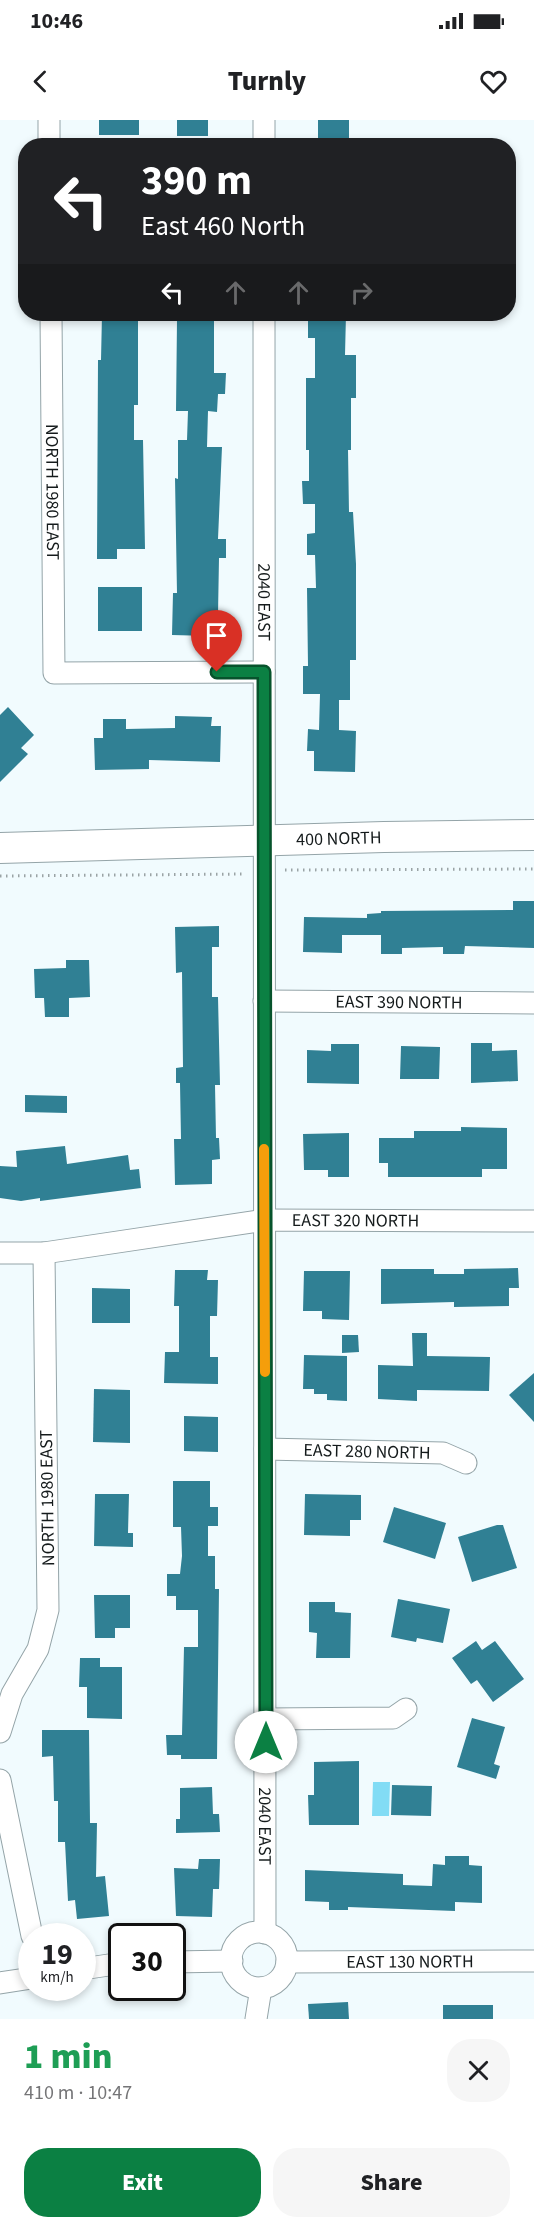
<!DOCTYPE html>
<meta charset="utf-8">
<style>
body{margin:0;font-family:"Source Sans 3",sans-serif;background:#f6f6f6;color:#202124;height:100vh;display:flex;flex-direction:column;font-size:22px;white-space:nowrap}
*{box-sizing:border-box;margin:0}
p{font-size:20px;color:#757577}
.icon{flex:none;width:33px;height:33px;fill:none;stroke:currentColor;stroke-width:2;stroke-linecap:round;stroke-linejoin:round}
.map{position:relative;height:1899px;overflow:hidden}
.drawer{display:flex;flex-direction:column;background:#fff;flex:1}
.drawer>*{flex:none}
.top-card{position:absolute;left:18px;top:18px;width:498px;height:183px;border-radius:24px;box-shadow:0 3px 9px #0003;background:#202124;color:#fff;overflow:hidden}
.speed{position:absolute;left:18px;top:1803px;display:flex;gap:12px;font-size:30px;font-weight:700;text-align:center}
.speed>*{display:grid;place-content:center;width:78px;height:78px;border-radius:50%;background:#fff;box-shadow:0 3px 9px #0003;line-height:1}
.speed small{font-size:15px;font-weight:400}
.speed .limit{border:3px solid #111;border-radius:9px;background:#fff;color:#111}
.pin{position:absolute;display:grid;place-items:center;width:51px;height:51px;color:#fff;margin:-62px -26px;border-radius:50% 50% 50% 0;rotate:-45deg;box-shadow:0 0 6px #0007}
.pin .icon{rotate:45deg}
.me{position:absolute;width:66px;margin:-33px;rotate:0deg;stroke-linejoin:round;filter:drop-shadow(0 0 4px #0008)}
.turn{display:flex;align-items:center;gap:21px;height:126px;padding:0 24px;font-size:27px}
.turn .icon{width:78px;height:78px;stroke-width:2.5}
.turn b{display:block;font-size:42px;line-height:51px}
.lanes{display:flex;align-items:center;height:57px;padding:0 24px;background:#0003;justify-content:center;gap:30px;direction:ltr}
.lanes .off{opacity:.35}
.round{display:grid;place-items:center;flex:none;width:63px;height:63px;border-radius:24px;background:#f6f6f6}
.summary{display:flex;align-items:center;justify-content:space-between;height:102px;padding:0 24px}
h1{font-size:36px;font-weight:800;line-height:45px;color:#1e9e55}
.cta{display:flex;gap:12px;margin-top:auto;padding:12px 24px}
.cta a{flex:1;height:69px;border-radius:24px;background:#0b8043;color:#fff;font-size:24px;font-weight:800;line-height:69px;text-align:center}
.cta a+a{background:#f6f6f6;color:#202124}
.status{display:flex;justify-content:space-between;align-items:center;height:42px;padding:0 30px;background:#fff;direction:ltr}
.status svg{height:16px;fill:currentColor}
header{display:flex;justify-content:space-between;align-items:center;height:78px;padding:0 24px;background:#fff;font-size:27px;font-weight:800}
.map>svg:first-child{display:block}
.green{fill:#82dcf5}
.building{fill:#308094}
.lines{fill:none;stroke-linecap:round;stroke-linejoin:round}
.minor-casing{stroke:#94a4a8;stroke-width:23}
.secondary-casing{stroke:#94a4a8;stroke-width:32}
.path{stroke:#9aa3a5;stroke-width:3;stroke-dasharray:1.5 4.5;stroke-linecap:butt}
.minor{stroke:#fff;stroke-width:21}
.secondary{stroke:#fff;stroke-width:30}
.route-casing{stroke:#07532c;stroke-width:15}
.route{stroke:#0b8043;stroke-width:10}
.slow{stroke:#f59e0b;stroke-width:10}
.labels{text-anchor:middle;stroke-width:4.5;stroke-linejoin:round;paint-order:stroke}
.street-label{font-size:18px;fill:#141a1b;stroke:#fff}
</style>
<div class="status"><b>10:46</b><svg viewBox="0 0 49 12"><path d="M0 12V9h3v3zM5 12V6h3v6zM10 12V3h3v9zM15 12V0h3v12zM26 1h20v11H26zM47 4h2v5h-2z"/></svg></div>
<header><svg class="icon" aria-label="back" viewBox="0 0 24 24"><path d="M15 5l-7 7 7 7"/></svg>Turnly<svg class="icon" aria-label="heart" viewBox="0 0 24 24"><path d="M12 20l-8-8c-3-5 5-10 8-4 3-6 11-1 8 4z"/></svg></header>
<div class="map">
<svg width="534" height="1899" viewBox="0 0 534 1899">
<rect width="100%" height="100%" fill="#f1fbfe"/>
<path class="green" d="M373,1662H390L389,1696H372Z"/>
<g class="building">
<rect x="99" y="0" width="40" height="15"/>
<rect x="177" y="0" width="31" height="16"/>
<rect x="318" y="0" width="31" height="26"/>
<path d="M102,194H138V285H134V320H143L145,429H117V439H97L98,240H101Z"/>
<path d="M308,194H346L345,235H356V278H351V330H348L349,392H353L356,444V540H350V580H339V610L356,611L355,652L314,651V631H307L308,609L319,610L320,574H303V546H308L307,468H316L315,435H307V414L315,413V384H303L302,361H309V330H306V258H315V218H308Z"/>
<path d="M177,200H214V253H226L225,274H218L217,292L208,291L207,327H222L218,419H226V438H219L218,494H210V516L172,515L173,473H177L175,358L178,359V320H187L188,291H176Z"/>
<rect x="98" y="467" width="44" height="44"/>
<path d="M8,587L34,615L21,628L28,634L0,662V595Z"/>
<path d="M175,596L212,597L211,606H221L220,642L149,640V649L95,650L94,618H103V599H126V609L175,608Z"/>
<path d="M513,781H534V828L465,826L464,834H443V827L402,828V834H381V815H342V833L303,832L304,797L367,798V794L381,793V791L513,790Z"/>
<path d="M219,806V827H212V877H218L220,965H215L216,1018H219L220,1039L212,1040V1064L175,1065L174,1019H181L180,963H176V948L183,947L182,852L176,853L175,807Z"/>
<path d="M66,840H89L90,877L69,878V897H45L44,878H35L34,849L66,848Z"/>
<path d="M471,923H492V931L517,930L518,961L471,963Z"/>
<path d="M331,924H359V964L307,963V930L331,931Z"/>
<path d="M401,926L440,927L439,959H400Z"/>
<path d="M25,975L67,976V993L25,992Z"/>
<path d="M461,1007L507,1008V1049H482V1057H388V1043H379V1018H414V1011H461Z"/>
<path d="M349,1013V1057H328V1050H304L303,1014Z"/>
<path d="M65,1026L67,1044L128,1035L130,1050L139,1049L141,1068L40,1081V1078L21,1081L0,1078V1046L17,1047L16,1031Z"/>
<path d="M518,1148L519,1168H509V1186L454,1187V1182L381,1184V1149H434V1154H464V1149Z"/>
<path d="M175,1150H208L207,1160H218L217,1196H210V1237H218V1264L164,1263L165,1232H179V1186H174Z"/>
<path d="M304,1151H350L349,1200L322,1199V1191H303Z"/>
<path d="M92,1168L130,1169V1203H92Z"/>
<path d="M412,1213H427V1236L490,1237L489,1271L417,1270V1281L378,1279V1245L413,1246Z"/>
<path d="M342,1215H358L359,1232L342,1233Z"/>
<path d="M304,1235L347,1236V1281L327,1280V1274H314V1269H303Z"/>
<path d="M534,1253V1302L509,1275Z"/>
<path d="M94,1269L130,1270V1323L93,1322Z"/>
<path d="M184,1296L218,1297V1332L184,1331Z"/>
<path d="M173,1361H210V1387H218V1406H208V1436H215V1469H219L217,1639H181V1635H167L166,1615H182L184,1527H198V1490H176V1476H167V1454H180L182,1436L181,1407H173Z"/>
<path d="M95,1374H129L128,1413H133V1427L94,1426Z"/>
<path d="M305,1374L361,1375V1400H350V1416L304,1415Z"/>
<path d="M394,1387L446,1403L435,1439L383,1422Z"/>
<path d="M497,1405H503L517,1448L472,1462L458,1417Z"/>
<path d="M94,1475H130V1508H115V1518H95Z"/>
<path d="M398,1479L450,1489L443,1523L417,1518L416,1522L391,1517Z"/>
<path d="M309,1482H335V1492L351,1493L350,1538H316L317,1513L309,1512Z"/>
<path d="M476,1521L482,1530L495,1521L524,1559L493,1582L477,1560L471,1564L452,1538Z"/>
<path d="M80,1538H100V1547H122V1599L87,1598V1567H79Z"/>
<path d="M472,1598L505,1607L494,1644L500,1646L496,1659L457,1647Z"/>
<path d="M42,1610H89L90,1703H97L96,1757L105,1756L109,1796L77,1799L75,1780L68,1781L65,1722H58V1681H54L53,1636L42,1637Z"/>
<path d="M359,1641V1705H309L308,1675H314V1642Z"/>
<path d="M392,1665L432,1666L431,1696L391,1695Z"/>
<path d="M212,1667L213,1694H219L220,1712L176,1713V1699H180V1668Z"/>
<path d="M445,1736H469V1745L482,1746V1783L455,1782V1791L348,1787V1790H329V1782L305,1781V1750L403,1754V1765L432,1766L433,1744L445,1745Z"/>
<path d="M199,1739H220L219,1769H213L212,1797L176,1796L174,1748L198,1749Z"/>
<path d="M348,1882L349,1899H309L308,1884Z"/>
<rect x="443" y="1885" width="50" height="14"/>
</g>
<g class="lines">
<g class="minor-casing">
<g id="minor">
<path d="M49,0V26"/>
<path d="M264,0V26"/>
<path id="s1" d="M51,194L54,553L264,552"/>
<path id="s2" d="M264,194L265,1813"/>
<path id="s3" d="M264,881L534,883"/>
<path id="s4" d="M0,1133H44L265,1100L534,1101"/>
<path id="s5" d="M265,1329L443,1333L466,1343"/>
<path d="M266,1599L393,1598L406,1589"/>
<path d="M0,1612L12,1574L38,1529L48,1490L44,1133"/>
<path d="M0,1660L32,1816"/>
<circle cx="259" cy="1840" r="28"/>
<path d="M172,1842L232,1841"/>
<path id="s6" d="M287,1842L534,1841"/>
<path d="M82,1849L122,1843"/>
<path d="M0,1863L32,1858"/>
<path d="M256,1899L261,1868"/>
</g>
</g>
<g class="secondary-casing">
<g id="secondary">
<path id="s7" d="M0,728L384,717L534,715"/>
</g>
</g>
<g class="path">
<path d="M285,750L534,749"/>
<path d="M0,756L246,754"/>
</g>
<use href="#minor" class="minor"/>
<use href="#secondary" class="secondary"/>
</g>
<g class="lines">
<g class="route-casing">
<path id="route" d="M217,552H264L266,1622"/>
</g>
<use href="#route" class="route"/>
<path class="slow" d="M264,1029L265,1252"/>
</g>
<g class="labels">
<g class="street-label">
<text dy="6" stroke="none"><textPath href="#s1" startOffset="178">NORTH 1980 EAST</textPath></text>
<text dy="6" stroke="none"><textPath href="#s2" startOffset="288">2040 EAST</textPath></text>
<text dy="6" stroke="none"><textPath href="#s7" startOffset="339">400 NORTH</textPath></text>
<text dy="6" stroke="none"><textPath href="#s3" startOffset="135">EAST 390 NORTH</textPath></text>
<text dy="6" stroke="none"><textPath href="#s4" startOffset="358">EAST 320 NORTH</textPath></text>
<text dy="6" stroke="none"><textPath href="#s5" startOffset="102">EAST 280 NORTH</textPath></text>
<text transform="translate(47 1378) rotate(-91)" y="6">NORTH 1980 EAST</text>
<text dy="6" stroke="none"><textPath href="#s2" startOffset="1512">2040 EAST</textPath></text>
<text dy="6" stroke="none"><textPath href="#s6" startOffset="123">EAST 130 NORTH</textPath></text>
</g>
</g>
</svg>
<div class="speed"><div>19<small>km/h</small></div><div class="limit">30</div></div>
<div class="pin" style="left:217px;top:552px;background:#d93025"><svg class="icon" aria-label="arrive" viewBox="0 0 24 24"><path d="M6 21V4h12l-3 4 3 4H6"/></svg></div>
<svg class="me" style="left:266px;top:1622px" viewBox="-20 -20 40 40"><circle r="19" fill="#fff"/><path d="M0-13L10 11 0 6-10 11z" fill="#0b8043"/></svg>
<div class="top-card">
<div class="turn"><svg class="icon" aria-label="left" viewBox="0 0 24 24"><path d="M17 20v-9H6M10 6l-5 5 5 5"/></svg><div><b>390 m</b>East 460 North</div></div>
<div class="lanes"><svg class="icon" aria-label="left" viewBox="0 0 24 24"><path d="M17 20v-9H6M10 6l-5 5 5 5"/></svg><svg class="icon off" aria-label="ahead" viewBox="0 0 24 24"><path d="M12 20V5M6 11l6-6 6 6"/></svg><svg class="icon off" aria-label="ahead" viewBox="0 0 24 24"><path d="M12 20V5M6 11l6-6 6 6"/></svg><svg class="icon off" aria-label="right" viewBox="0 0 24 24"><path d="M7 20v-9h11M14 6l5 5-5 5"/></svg></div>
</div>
</div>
<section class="drawer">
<div class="summary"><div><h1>1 min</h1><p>410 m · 10:47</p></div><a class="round"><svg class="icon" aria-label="close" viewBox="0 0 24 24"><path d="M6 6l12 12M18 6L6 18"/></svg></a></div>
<div class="cta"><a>Exit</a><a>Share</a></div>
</section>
